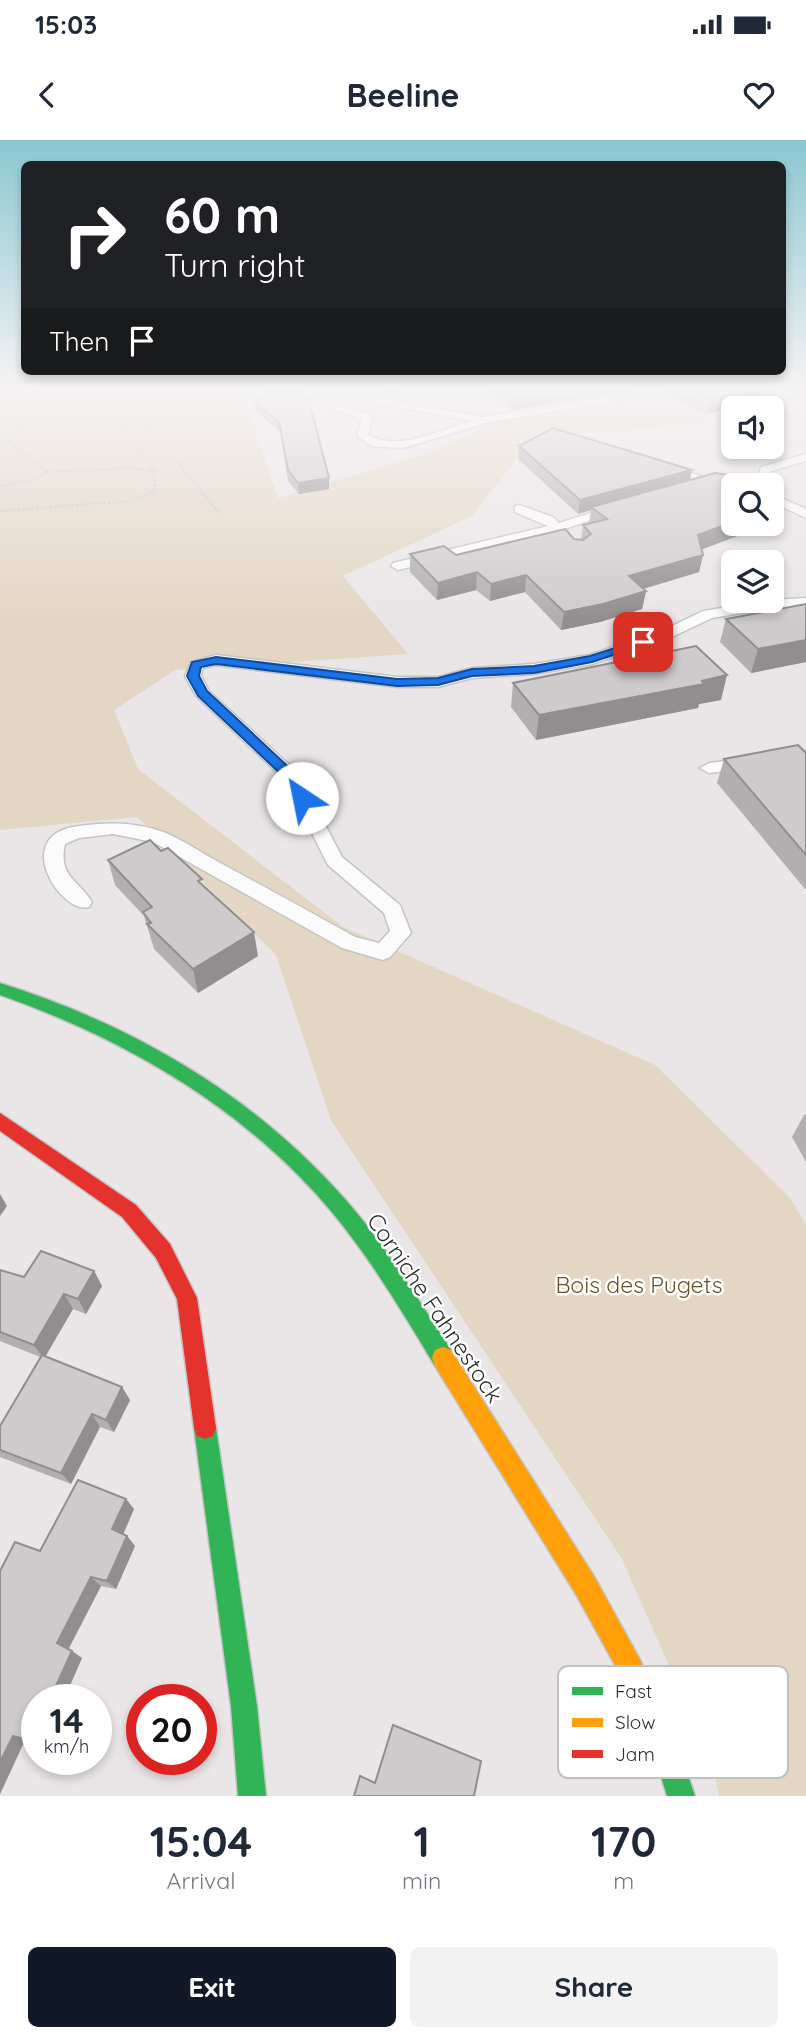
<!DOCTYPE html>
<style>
body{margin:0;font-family:Quicksand,sans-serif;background:#f2f2f3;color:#1f2937;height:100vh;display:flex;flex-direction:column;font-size:26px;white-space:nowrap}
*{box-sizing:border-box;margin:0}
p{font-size:23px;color:#747a83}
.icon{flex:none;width:38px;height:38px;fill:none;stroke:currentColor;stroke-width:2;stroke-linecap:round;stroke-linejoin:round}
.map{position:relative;height:1656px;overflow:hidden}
.details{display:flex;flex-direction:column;background:#fff;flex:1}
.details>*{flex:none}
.hud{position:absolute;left:21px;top:21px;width:765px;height:214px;border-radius:10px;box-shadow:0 4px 10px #0003;background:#202124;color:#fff;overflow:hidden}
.tools{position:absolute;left:721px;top:256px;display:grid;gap:14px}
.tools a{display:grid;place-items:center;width:63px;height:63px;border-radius:10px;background:#fff;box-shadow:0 4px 10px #0003;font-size:35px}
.speed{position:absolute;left:21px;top:1544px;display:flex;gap:14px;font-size:35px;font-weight:700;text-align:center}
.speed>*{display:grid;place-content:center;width:91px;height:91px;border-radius:50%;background:#fff;box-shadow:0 4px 10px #0003;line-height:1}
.speed small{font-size:18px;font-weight:400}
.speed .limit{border:10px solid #d22;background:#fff;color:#111}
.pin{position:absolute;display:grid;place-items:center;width:60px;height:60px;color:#fff;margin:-30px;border-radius:14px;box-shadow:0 4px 10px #0006}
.me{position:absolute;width:77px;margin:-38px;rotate:326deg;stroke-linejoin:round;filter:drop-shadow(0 0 5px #0008)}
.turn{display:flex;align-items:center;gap:24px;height:147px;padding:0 28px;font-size:32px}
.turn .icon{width:91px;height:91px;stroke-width:2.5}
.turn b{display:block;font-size:49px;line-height:60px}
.then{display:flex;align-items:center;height:66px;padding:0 28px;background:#0003;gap:14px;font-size:26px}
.eta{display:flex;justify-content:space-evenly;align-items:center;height:119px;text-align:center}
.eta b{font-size:42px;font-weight:800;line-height:49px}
.action{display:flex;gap:14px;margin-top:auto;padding:14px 28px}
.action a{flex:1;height:80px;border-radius:10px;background:#111827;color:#fff;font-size:28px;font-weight:800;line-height:80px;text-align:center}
.action a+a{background:#f2f2f3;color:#1f2937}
.status{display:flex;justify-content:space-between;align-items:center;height:49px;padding:0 35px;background:#fff;direction:ltr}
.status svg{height:19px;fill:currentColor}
header{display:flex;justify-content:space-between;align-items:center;height:91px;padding:0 28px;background:#fff;font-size:32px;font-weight:800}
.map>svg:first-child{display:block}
.green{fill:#e3d6c3}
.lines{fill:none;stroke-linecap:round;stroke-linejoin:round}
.lane-casing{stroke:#c4c4c4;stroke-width:3}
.fast-casing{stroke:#c4c4c4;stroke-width:3}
.slow-casing{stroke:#c4c4c4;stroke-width:3}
.jam-casing{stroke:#c4c4c4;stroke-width:3}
.path{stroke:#c7c7c7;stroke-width:2.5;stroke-dasharray:2.5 2;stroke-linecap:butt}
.lane{fill:#fcfbfb;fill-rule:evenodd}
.fast{fill:#30b455;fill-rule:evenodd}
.slow{fill:#ff9f0a;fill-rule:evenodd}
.jam{fill:#e5322d;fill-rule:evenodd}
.wall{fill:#b2afb0}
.shaded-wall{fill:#918e90}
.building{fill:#cfcbcd;stroke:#918e90;stroke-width:2}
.route{fill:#1a73e8;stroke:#114b97;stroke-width:2}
.labels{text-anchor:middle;stroke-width:5;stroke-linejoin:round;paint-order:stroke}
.near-park-label{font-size:23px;fill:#645624;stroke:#fff}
.near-street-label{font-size:23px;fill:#2d2d2d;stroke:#fff}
.key{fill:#fff;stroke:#c0c0c0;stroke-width:2}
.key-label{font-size:19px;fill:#2d2d2d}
</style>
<div class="status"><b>15:03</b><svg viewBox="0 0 49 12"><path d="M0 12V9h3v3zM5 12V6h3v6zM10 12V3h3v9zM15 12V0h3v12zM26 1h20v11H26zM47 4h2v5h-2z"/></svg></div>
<header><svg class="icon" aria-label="back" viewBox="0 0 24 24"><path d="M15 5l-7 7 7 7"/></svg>Beeline<svg class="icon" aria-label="heart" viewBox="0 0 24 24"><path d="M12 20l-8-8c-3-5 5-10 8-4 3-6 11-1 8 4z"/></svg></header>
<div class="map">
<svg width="806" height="1656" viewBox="0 0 806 1656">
<rect width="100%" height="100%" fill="#eae5e7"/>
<path class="green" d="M0,248H241L278,358L426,314L510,275L598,263L708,269L705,283L545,297L516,320L472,376L343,436L408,514L175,530L114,570L138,629L343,787L655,925L789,1057L806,1084V1656H719L713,1625L622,1419L331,980L276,815L137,677L0,690Z"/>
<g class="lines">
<g class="lane-casing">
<g id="lane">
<path d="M664,248H690L486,283L403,308L372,306L357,296L362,279L334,269L339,266L372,275L368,295C399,312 440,290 471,281L361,260L357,259V255L483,277Z"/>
<path d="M806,314V321L771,331L769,345H757L761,327Z"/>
<path d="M663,324L715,341L717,343L711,347L659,329L657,327Z"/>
<path d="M772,354L806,369V378L772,362Z"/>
<path d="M519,365L553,377L559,383L616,365L622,369L565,389L569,394L563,398L554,392L398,430L391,426L393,423L548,386L515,372V366Z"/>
<path d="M806,458V466L771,468L712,478L674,496L592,524L534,534L472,538L438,547H397L216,525L203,528L201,536L209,551L298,633L342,717L400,765L411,793L390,817L383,820L342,808L153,702L113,694L79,698L65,704C58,737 78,739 92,762L89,767C61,775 9,694 79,686C107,682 136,682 163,692C184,700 204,715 224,725C268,749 312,773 355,797L379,803L390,791L384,773L328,725L285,640L196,556L185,536L191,522L216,515L397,537H438L472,528L534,524L589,515L664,490L703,471L772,460Z"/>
<path d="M806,611V621L709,633L700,628L709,623Z"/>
</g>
</g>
<g class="fast-casing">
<g id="fast">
<path d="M0,843C131,884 252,954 344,1058C385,1104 417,1158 451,1210L454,1218L451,1226L443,1229L435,1226C403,1173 371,1119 331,1071C243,967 127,900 0,855Z"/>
<path d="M205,1277L213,1280L216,1288L257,1566L266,1656H238L231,1566L194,1288L197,1280Z"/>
<path d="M630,1514L639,1518L680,1612L695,1656H667L654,1613L617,1527L621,1518Z"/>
</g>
</g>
<g class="slow-casing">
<path id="slow" d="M443,1207L451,1210L595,1438L639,1518L643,1527L639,1536L630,1540L621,1536L577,1456L435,1226L432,1218L435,1210Z"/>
</g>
<g class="jam-casing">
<path id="jam" d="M0,973L136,1065L170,1104L197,1158L216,1288L213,1296L205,1299L197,1296L194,1288L177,1159L156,1118L122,1077L0,991Z"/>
</g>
<g class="path">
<path d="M116,248L131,249L134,270L219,373"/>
<path d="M143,281L168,254L220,264"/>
<path d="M10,302L47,332"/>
<path d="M0,312L50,248"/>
<path d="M0,346L32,340L47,332L133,328L153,331"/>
<path d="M0,371L131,361L155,351L154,331L113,277L109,248"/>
</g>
<use href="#lane" class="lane"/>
<use href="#fast" class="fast"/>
<use href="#slow" class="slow"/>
<use href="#jam" class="jam"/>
</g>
<g class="wall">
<path d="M276,248L329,349L299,354L288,341L280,292L256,271L255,262Z"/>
<path d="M365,248H400L394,253Z"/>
<path d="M482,248H645L511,270Z"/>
<path d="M668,248H806L801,253L786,248L750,263L707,274L667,255Z"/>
<path d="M519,306L692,330L690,340L737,336L735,345H733V383H758L756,389L702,409L703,415L699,432L643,449L646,451L642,469L600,482L561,490L525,452L490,461L476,450L437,460L410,432V414L456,415L574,399L581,400L583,385L589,383L591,370L578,374L518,319Z"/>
<path d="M806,464V522L751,533L720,502L726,479Z"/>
<path d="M513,543L721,560L699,564L698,568L536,600L511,567Z"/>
<path d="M806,613V749H805L717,643L724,619Z"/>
<path d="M161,711L203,746L258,816L198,853L154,809L144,776L115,745L108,720Z"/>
<path d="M806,974V1022L792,997L804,975Z"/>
<path d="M0,1130L24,1137L94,1131L102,1146L86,1174L73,1169L45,1216L122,1247L130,1260L114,1292L100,1287L71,1344L0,1317V1286L40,1217L0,1201Z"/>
<path d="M126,1359L134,1369L123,1395L127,1396L135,1406L116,1449L101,1446L68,1509L82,1518L64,1559H37V1603L25,1600L0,1654V1431L40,1411Z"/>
</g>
<g class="shaded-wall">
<path d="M393,248H400L394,253Z"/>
<path d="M546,248H645L511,270L512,254Z"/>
<path d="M749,248H786L750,263L707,274L711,258Z"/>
<path d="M692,330L689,343L591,367V370L578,374L580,360Z"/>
<path d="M737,336L735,345H733V353L728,349Z"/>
<path d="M329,338V349L299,354L298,343Z"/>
<path d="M733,382V383H758L756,389L695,412L698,395Z"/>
<path d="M703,415L699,432L626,454L629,436Z"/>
<path d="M477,432L476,450L437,460L438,443Z"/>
<path d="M526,435L525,452L490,461L491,444Z"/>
<path d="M646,451L642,469L600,482L561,490L564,472Z"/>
<path d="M806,500V522L751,533L758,509Z"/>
<path d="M727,535L721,560L699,564L698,568L536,600L539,575Z"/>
<path d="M254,792L258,816L198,853L193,829Z"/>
<path d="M0,1054L7,1066L0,1076Z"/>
<path d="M94,1131L102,1146L86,1174L78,1159Z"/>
<path d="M64,1154L73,1169L44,1219L34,1205Z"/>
<path d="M122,1247L130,1260L114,1292L106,1280Z"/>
<path d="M92,1274L100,1287L71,1344L61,1333Z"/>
<path d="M126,1359L134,1369L121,1399L112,1389Z"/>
<path d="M127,1396L135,1406L116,1449L107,1441Z"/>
<path d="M91,1437L101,1446L68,1510L57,1503Z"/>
<path d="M72,1511L82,1518L64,1559H50Z"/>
<path d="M37,1588V1603L31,1601Z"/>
<path d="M13,1596L25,1600L0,1654V1622Z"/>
</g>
<g class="building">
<path d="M276,248H297L309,261L329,338L298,343L288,330L279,282L255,262Z"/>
<path d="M505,248H546L512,254Z"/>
<path d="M690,248H749L711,258Z"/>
<path d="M553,288L692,330L580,360L519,306Z"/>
<path d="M715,333L737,336L728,349L733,352V382L698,395L703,415L629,436L646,451L603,464L564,472L526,435L491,444L477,432L438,443L410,414L444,406L456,415L565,389L574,399L583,400L591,394L583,385L607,379L591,367Z"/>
<path d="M806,464V500L758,509L726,479Z"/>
<path d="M696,506L727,535L702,541L704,544L539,575L513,543Z"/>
<path d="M798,605L806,613V715L724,619Z"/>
<path d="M150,700L161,711L168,708L202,739L198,741L254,792L193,829L147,784L151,783L143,772L152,767L108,720Z"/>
<path d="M41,1111L94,1131L78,1159L64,1154L34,1205L0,1192V1130L24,1137Z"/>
<path d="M42,1215L122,1247L106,1280L92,1274L61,1333L0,1310V1286Z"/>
<path d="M78,1340L126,1359L112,1389L127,1396L107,1441L91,1437L57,1503L72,1511L50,1559H37V1588L31,1601L13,1596L0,1622V1431L15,1402L40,1411Z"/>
<path d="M393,1585L481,1621L474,1656H354L360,1636L375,1643Z"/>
</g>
<linearGradient id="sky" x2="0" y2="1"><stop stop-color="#8bc7d2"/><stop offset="0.52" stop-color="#f6f3f4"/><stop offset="1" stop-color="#f6f3f4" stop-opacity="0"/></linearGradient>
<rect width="806" height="480" fill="url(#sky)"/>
<path class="route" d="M643,499L647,500V504L592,522L534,533L472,536L438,545L397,546L216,524L201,527L199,536L207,551L296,634L309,658L302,662L298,661L286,639L198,556L187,536L192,522L216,517L397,539L438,538L472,529L534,526L590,516Z"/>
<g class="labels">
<g class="near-park-label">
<text x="639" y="1153">Bois des Pugets</text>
</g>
<g class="near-street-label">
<text transform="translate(435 1168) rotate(56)" y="8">Corniche Fahnestock</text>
</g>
</g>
<rect x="558" y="1526" width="230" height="112" rx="10" class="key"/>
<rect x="572" y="1547" width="31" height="8" fill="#30b455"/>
<rect x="572" y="1578" width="31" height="9" fill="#ff9f0a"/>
<rect x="572" y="1610" width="31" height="8" fill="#e5322d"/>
<g class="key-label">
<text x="615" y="1558">Fast</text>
<text x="615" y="1589">Slow</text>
<text x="615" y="1621">Jam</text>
</g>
</svg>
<div class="tools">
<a><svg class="icon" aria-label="sound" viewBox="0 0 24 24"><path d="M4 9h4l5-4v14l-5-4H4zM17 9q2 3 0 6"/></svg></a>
<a><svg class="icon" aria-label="search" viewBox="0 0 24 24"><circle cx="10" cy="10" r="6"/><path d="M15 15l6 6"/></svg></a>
<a><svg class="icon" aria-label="layers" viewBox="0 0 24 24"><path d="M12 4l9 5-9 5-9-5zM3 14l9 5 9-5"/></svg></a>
</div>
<div class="speed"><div>14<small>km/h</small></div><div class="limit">20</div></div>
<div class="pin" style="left:643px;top:502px;background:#d93025"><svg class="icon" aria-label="arrive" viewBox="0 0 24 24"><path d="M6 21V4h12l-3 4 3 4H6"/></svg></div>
<svg class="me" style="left:302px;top:658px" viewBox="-20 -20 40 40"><circle r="19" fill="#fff"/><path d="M0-13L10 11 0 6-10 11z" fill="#1a73e8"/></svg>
<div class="hud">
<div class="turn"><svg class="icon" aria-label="right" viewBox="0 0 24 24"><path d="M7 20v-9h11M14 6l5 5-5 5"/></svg><div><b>60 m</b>Turn right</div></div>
<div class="then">Then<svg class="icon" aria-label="arrive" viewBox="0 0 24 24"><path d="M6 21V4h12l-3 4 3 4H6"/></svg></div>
</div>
</div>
<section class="details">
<div class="eta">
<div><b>15:04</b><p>Arrival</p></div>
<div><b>1</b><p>min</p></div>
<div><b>170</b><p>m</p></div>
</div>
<div class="action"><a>Exit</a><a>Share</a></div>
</section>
